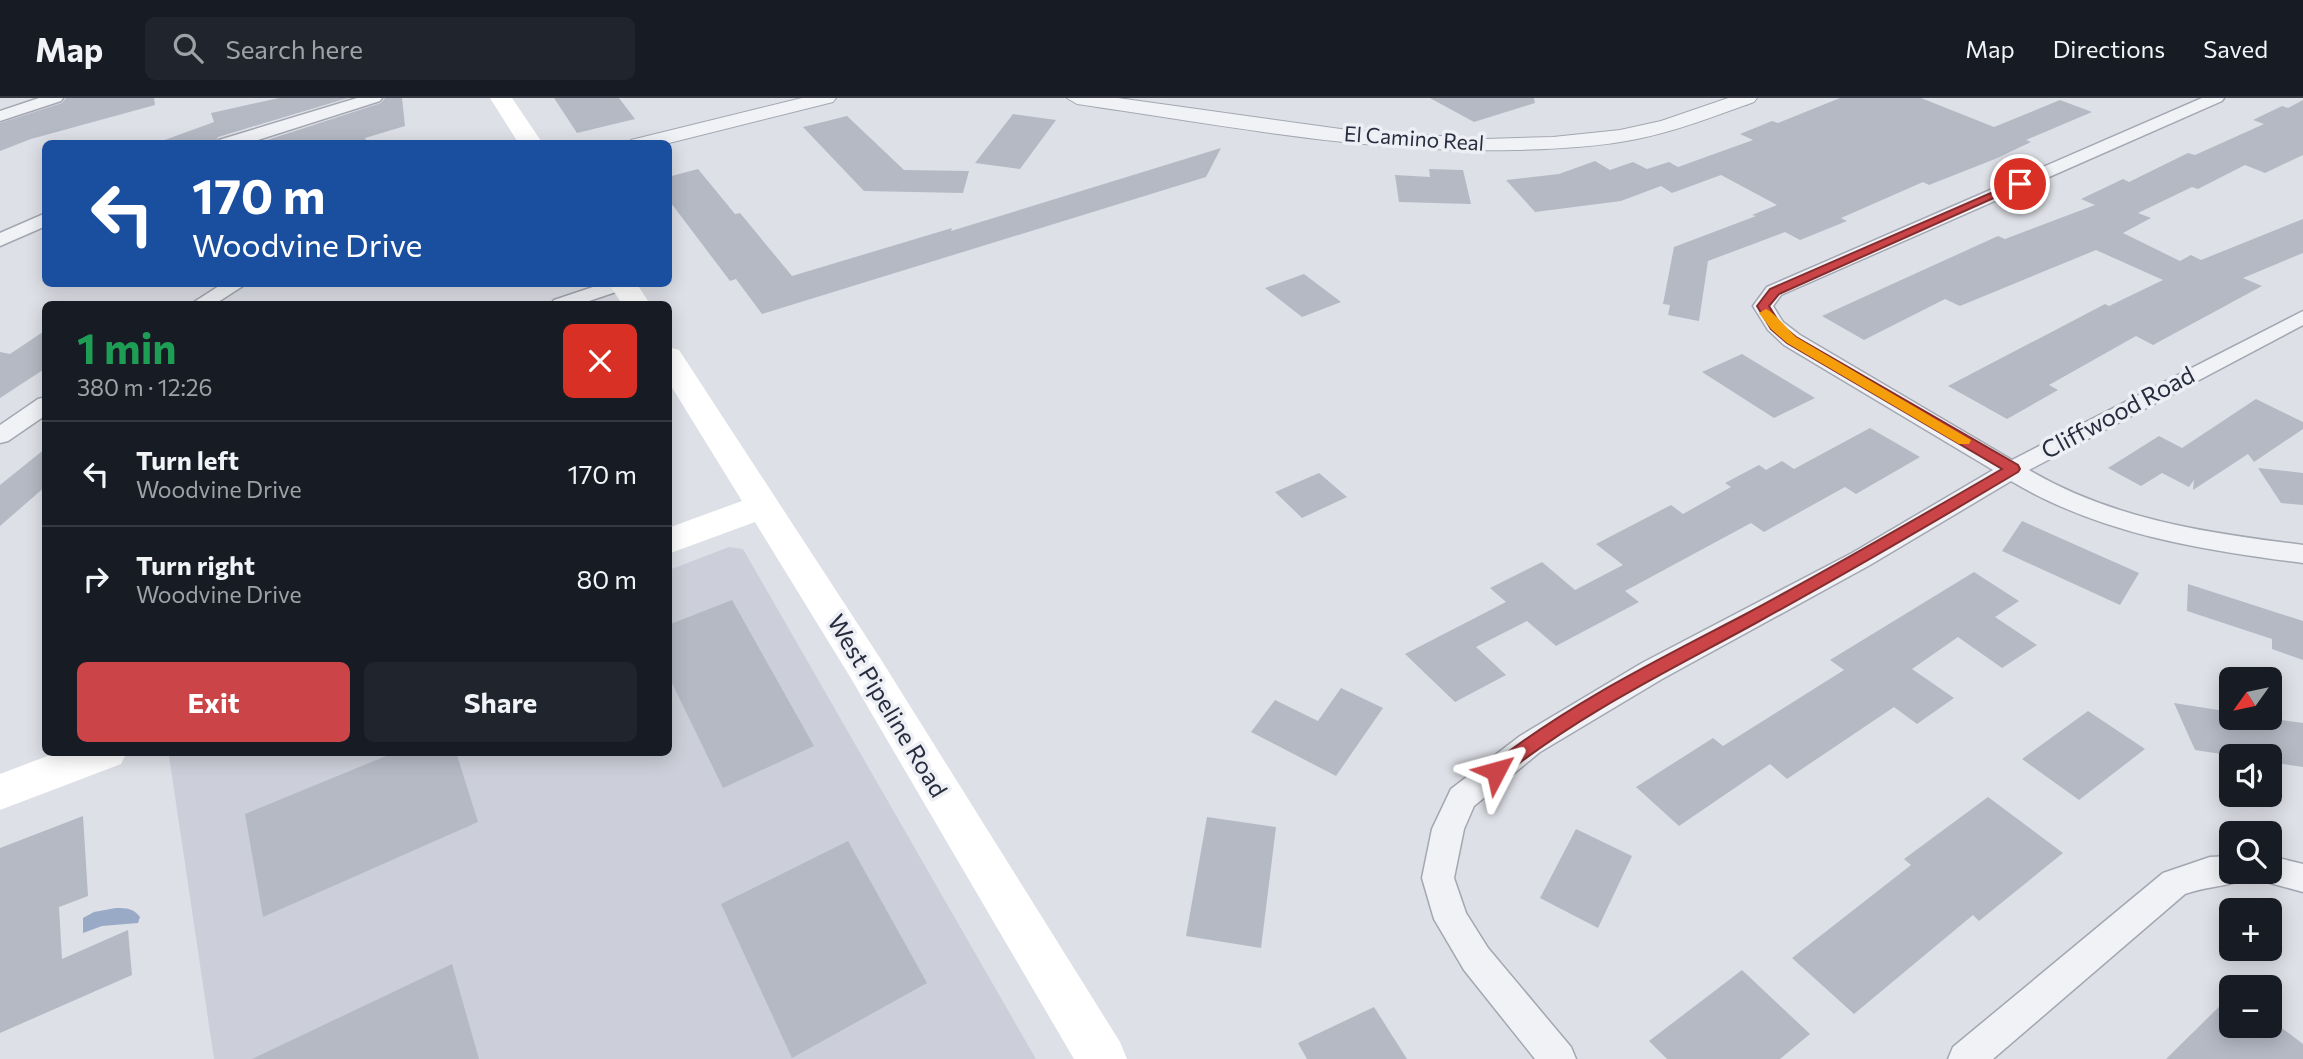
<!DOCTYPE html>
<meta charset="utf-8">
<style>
body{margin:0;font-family:Commissioner,sans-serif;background:#20242c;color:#f1f3f6;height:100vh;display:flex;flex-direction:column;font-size:26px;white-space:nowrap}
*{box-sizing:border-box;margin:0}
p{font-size:23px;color:#9ea1a6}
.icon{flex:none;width:38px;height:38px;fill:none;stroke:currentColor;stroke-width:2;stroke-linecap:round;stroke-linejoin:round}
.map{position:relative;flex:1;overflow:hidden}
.drawer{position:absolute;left:42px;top:203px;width:630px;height:455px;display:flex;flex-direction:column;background:#171b24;border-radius:10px;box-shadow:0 4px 18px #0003}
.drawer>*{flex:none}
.top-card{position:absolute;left:42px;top:42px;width:630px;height:147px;border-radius:10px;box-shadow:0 4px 18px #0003;background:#1a4fa0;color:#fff;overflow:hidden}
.needle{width:46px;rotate:237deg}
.tools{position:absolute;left:2219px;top:569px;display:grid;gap:14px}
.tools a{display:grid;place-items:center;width:63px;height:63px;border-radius:10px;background:#171b24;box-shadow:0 4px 18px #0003;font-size:35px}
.pin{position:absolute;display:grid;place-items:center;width:60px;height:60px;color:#fff;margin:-30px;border:4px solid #fff;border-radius:50%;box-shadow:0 2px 7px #0007}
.me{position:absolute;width:77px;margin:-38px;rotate:51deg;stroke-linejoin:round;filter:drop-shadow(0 0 5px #0008)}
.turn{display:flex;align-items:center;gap:24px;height:147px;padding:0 35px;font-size:32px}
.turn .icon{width:91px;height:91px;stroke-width:2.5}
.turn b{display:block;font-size:49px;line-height:60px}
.round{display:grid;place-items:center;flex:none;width:74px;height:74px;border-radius:10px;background:#20242c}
.summary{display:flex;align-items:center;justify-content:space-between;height:119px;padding:0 35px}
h1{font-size:42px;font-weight:700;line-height:52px;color:#1e9e55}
.primary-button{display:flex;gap:14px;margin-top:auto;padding:14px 35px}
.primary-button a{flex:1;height:80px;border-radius:10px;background:#cb4447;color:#fff;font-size:28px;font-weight:700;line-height:80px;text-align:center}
.primary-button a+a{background:#20242c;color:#f1f3f6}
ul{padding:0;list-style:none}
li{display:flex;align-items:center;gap:21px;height:105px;padding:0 35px;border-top:2px solid #363941}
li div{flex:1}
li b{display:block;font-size:26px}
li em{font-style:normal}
header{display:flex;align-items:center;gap:42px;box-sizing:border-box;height:98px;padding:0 35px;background:#171b24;border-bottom:2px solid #363941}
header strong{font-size:33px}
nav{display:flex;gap:38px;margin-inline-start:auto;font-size:24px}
.search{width:490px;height:63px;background:#20242c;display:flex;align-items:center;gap:18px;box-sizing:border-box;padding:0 24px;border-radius:10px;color:#9ea1a6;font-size:26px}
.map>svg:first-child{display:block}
.built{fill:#cccfd9}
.water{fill:#99aac7}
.building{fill:#b5b9c4}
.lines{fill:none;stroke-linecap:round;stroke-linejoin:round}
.minor-casing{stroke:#a3a7b1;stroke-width:3}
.tertiary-casing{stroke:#a3a7b1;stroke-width:2}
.minor{fill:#f0f2f6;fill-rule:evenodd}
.tertiary{fill:#f0f2f6;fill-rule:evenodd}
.secondary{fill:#fff;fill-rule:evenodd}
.route{fill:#cb4447;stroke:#842c2e;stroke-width:2}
.slow{fill:#f59e0b}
.labels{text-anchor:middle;stroke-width:7;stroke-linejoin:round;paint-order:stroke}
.far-street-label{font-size:21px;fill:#272d3e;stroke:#edeff5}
.street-label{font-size:24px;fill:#272d3e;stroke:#edeff5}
</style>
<header>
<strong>Map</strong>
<div class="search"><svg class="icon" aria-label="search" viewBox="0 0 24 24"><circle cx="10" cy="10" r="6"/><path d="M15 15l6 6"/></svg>Search here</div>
<nav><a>Map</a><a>Directions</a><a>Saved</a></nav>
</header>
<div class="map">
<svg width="2303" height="961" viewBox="0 0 2303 961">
<rect width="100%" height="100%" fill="#dee0e7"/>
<path class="built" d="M729,449L743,451L1036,961H214L169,658L179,654H668L669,472Z"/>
<path class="water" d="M116,810C127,810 133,810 140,819L138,825L102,828L83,835V820L94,814Z"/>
<g class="building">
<path d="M66,0H154L155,7L31,41L0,53V25L62,5Z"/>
<path d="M279,0H348L218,39L215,46H163L162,43L214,24L211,15Z"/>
<path d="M385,0H402L405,28L365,40L368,46H255L381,5Z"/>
<path d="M554,0H619L635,21L577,35Z"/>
<path d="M1430,0H1534L1535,5L1474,24Z"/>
<path d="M1840,0H1921L1994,29L2060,2L2092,14L2026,42L2031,44L1995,61L1929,87L1923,84L1841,120L1847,123L1800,142L1785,134L1708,163L1699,223L1668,217L1670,207L1663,206L1674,149L1756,118L1752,117L1777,107L1721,77L1672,95L1661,88L1621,103L1535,114L1506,82L1559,76L1595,63L1610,72L1633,64L1647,71L1669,64L1678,69L1753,42L1740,36L1772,23L1778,25Z"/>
<path d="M2303,2V57L2265,75L2245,67L2198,91L2192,89L2138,115L2151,120L2123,135L2180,163L2191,157L2201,162L2303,121V155L2243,180L2262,188L2153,247L2136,238L2049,287L2058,292L2007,321L1948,288L2105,206L2109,208L2163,182L2096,152L1960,208L1945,201L1864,242L1822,218L1998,138L2005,141L2095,107L2081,101L2123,81L2129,84L2188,55L2195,57L2264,26L2253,22L2282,8L2288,10Z"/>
<path d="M1013,16L1056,22L1020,71L975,65Z"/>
<path d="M847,18L904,72L969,73L963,95L864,93L803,29Z"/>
<path d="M1221,50L1206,79L762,216L736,181L730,183L668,101V79L698,71L735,116L740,115L792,178L952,130L951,133Z"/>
<path d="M1429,71L1463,72L1471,106L1399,104L1395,77L1430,79Z"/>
<path d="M1304,176L1341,204L1302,219L1265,190Z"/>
<path d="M46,232V270L0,300V254L10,256Z"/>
<path d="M1742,256L1815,300L1774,320L1702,274Z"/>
<path d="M2256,301L2303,324V331L2254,364L2248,356L2193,392L2194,382L2189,389L2162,375L2141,388L2108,370L2159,338L2182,350Z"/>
<path d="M1870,330L1920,359L1856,396L1845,389L1764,434L1751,425L1625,493L1639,504L1556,548L1527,523L1476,549L1506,577L1455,604L1405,556L1506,504L1490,490L1542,464L1575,492L1623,467L1596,446L1671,407L1683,416L1731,389L1725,385L1759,367L1766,372L1782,363L1794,371Z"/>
<path d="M46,350V388L0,428V387Z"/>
<path d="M2258,370L2303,375V407L2281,405Z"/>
<path d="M1319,375L1347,399L1302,420L1275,394Z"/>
<path d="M2022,423L2139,475L2120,507L2002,453Z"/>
<path d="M1974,474L2019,503L1995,519L2037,547L2002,570L1958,539L1912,571L1954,600L1917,626L1894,609L1787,681L1770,666L1679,728L1636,689L1713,640L1723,648L1844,572L1830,562Z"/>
<path d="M2188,486L2303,523V562L2272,551V541L2187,513Z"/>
<path d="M732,502L814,648L723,690L668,577V527Z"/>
<path d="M1341,590L1383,610L1336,678L1251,634L1275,602L1318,623Z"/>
<path d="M2174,605L2231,614V620H2267L2303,625V669L2270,664V658H2234L2195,652Z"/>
<path d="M2088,613L2145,651L2079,702L2022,661Z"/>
<path d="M396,654H456L478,724L263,819L245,716Z"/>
<path d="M1988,699L2063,755L1979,823L1973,817L1854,916L1792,860L1911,767L1904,761Z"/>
<path d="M83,718L88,798L59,809L62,861L128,832L132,877L0,935V750Z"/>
<path d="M1207,719L1276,729L1261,850L1186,838Z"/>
<path d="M1576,731L1632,758L1598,830L1540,800Z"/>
<path d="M848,743L927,885L792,960L721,806Z"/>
<path d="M452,866L479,961H252Z"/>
<path d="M1742,872L1810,936L1780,961H1667L1649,943Z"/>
<path d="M2231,897V928H2270V921L2303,946V961H2166Z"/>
<path d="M1374,909L1407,961H1307L1298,945Z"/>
</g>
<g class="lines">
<g class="minor-casing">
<g id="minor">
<path d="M39,0H63L61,3L0,23V13Z"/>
<path d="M357,0H382L380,3L245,46H217L219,42Z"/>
<path d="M2202,0H2224L2222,3L1781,197L1773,208L1783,224L1800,237L2012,362L2303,213V227L2029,372C2114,422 2207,435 2303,447V465C2201,452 2100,436 2011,383L1870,467L1662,581L1540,654L1474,708L1464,731L1454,780L1466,815L1488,850L1571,949L1576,961H1535L1464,872L1434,821L1422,780L1432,731L1451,691L1520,638L1642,565L1852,455L1993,372L1784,247L1768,232L1753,208L1767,189Z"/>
<path d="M46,115V128L0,148V135Z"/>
<path d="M222,186H246L215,206H191Z"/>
<path d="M602,186H631L628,190L580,206H551L554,202Z"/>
<path d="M46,299V317L8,343L0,345V327L38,301Z"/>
<path d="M2231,758V774H2246L2242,782C2224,789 2204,789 2185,796L1993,961H1948L1953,949L2163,775L2210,759Z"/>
<path d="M2270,758L2303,766V794L2259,782L2255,774H2270Z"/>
</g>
</g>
<g class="tertiary-casing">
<g id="tertiary">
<path d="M802,0H836L833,4L665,46H628L631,42Z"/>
<path d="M1067,0H1118L1348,32L1485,41L1553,39L1620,32L1661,23L1728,0H1757L1754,4C1715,18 1677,33 1637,41C1598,49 1556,51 1516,52C1368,56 1222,27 1077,6Z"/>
</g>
</g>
<use href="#minor" class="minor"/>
<use href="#tertiary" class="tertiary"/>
<g class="secondary">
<path d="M490,0H512L543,46H519Z"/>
<path d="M609,186H637L650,206H622Z"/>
<path d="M668,249L679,252L683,258L880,560L1120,944L1127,961H1074L852,582L755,424L668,456V430L742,403L668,283Z"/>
<path d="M58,654H127L121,666L0,712V676Z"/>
</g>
</g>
<path class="route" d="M2016,84L2025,86L1779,196L1769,208L1780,226L1796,239L2018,367L2020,371L2018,374C1931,426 1845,476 1756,525C1670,572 1579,616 1503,678L1496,680L1490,678L1487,673L1490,668C1566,607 1656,563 1742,518C1830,471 1916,421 2002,371L1787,245L1771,231L1757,208L1770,191Z"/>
<path class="slow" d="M1766,211C1776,216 1787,231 1796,239L1971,342L1969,346H1959L1787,245L1771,231L1759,215Z"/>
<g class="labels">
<g class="far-street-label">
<text transform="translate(1414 41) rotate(4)" y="7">El Camino Real</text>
</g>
<g class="street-label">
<text transform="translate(2118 315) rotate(-28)" y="8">Cliffwood Road</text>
<text transform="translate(887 608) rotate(59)" y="8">West Pipeline Road</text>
</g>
</g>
</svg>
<div class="tools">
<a><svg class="needle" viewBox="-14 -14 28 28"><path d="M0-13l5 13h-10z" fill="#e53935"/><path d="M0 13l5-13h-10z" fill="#9ea1a6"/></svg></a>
<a><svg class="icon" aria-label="sound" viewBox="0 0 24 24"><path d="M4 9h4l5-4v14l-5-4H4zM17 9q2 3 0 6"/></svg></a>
<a><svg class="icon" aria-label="search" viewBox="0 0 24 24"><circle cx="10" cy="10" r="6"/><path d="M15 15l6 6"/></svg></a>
<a>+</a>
<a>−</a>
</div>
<div class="pin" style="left:2020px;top:86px;background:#d93025"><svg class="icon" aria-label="arrive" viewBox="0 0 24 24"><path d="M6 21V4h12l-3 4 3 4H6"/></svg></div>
<svg class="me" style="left:1496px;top:673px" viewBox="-20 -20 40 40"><path d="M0-17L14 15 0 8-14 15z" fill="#cb4447" stroke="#fff" stroke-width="4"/></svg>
<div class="top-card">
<div class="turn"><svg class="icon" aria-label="left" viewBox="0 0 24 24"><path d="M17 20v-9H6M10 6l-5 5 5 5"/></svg><div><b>170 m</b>Woodvine Drive</div></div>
</div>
<section class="drawer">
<div class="summary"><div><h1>1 min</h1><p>380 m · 12:26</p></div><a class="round" style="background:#d93025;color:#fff"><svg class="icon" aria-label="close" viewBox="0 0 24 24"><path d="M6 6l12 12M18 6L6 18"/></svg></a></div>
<ul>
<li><svg class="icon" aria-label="left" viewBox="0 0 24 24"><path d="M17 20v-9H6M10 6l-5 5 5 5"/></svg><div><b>Turn left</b><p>Woodvine Drive</p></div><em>170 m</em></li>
<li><svg class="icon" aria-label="right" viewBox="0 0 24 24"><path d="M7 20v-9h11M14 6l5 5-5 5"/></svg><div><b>Turn right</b><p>Woodvine Drive</p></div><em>80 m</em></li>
</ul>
<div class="primary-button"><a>Exit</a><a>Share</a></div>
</section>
</div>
